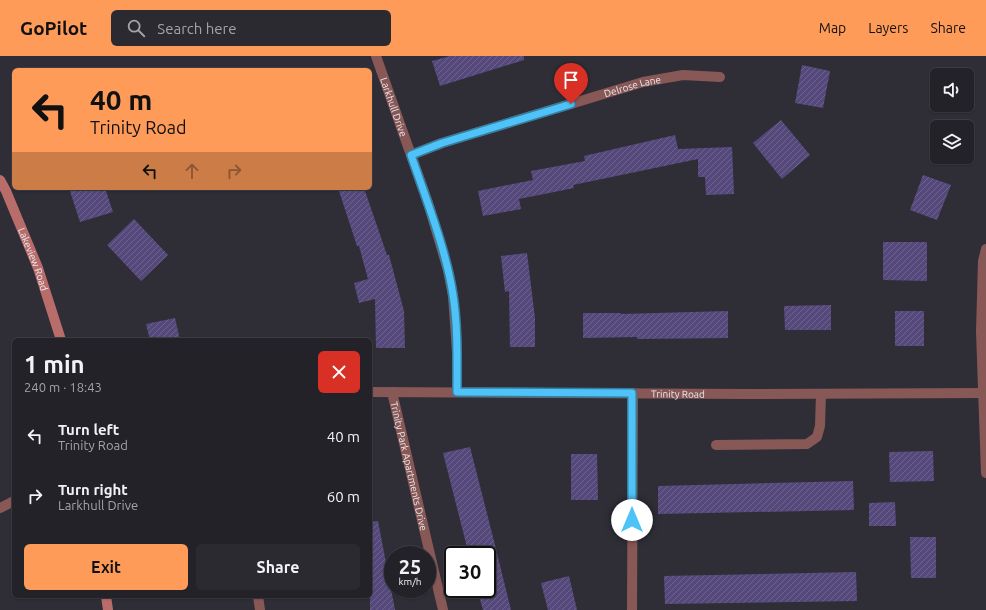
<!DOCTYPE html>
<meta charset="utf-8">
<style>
body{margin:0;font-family:Ubuntu,sans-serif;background:#2b2a31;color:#f1f3f6;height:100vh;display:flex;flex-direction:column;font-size:15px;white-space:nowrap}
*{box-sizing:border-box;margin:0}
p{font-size:13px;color:#a3a4a8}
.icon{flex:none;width:22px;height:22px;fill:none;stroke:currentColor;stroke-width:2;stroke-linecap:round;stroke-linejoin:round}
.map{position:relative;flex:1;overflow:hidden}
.side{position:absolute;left:12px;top:282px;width:360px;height:260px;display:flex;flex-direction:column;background:#232229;border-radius:6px;box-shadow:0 1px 3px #0004,0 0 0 1px #403f46}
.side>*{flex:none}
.top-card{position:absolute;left:12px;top:12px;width:360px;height:122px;border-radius:6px;box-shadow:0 1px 3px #0004,0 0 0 1px #403f46;background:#fe9b59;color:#111;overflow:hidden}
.controls{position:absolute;left:930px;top:12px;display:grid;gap:8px}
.controls a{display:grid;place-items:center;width:44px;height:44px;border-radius:6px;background:#232229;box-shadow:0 1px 3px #0004,0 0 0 1px #403f46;font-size:20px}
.speed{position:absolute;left:384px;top:490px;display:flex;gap:8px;font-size:20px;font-weight:700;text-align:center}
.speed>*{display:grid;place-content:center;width:52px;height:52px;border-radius:50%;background:#232229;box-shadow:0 1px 3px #0004,0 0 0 1px #403f46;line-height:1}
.speed small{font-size:10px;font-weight:400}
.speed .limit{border:2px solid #111;border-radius:6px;background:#fff;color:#111}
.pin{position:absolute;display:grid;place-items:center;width:34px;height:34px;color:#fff;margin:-41px -17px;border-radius:50% 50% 50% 0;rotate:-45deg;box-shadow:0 0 4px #0007}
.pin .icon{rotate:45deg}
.me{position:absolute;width:44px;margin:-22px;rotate:0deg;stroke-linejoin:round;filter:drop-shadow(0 0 3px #0008)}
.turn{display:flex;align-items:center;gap:14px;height:84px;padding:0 12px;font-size:18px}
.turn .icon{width:52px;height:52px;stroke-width:2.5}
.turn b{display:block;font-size:28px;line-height:34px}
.lanes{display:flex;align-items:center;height:38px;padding:0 12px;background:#0003;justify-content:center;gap:20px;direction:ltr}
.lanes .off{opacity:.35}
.round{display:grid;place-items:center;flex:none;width:42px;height:42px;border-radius:6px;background:#2b2a31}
.summary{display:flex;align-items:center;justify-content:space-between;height:68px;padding:0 12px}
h1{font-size:24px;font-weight:700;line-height:30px}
.cta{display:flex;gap:8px;margin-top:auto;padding:8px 12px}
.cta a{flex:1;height:46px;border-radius:6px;background:#fe9b59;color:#111;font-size:16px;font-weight:700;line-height:46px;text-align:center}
.cta a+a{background:#2b2a31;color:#f1f3f6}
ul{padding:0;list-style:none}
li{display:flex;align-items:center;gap:12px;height:60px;padding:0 12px}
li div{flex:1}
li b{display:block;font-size:15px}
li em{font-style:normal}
header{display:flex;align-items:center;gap:24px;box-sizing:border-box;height:56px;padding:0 20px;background:#fe9b59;color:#111}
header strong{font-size:19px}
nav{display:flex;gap:22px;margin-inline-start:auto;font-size:14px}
.search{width:280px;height:36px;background:#2b2a31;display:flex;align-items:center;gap:10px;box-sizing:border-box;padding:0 14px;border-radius:6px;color:#a3a4a8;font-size:15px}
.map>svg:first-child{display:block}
.building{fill:url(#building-hatch)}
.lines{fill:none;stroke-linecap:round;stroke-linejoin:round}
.service{stroke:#885856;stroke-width:10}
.minor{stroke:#885856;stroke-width:10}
.tertiary{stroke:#885856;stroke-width:10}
.secondary{stroke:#b96d6b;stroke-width:10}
.route-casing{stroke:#337fa1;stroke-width:10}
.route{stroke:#4fc3f7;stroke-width:7}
.labels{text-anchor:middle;stroke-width:3;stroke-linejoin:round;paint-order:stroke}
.street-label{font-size:10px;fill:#eae9ef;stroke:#2f2e37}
</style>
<header>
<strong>GoPilot</strong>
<div class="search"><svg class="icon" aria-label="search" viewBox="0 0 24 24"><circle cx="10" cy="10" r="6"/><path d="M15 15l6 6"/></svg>Search here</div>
<nav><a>Map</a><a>Layers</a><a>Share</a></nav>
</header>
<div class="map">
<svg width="986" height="554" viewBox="0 0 986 554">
<defs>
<pattern id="building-hatch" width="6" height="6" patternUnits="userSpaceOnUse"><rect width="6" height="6" fill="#55497c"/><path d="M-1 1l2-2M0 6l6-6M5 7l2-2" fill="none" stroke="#6e638f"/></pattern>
</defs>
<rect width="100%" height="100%" fill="#2f2e37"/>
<g class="building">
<path d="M450,0H524V4L440,30L432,5Z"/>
<path d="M802,9L830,15L823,52L795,47Z"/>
<path d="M781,64L810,99L782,123L753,87Z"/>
<path d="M675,79L678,93L732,91L734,138L706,139L705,121H698V103L573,129L574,132L519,143L521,153L483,160L478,135L533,124L531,115L585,105L584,100Z"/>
<path d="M923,119L951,129L937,164L910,154Z"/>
<path d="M69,132H105L113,156L80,166Z"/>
<path d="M338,132H364L387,199H389L404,255L405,292H376L375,243L359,247L354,227L368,223L359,190H357Z"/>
<path d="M134,163L168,199L141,225L107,189Z"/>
<path d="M883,186H927V225L883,224Z"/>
<path d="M527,197L535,262V291H510L509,235L505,236L501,200Z"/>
<path d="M831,249V274H785L784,250Z"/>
<path d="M728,255V282L637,283V281L583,282V257H621V258Z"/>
<rect x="895" y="255" width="29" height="35"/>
<path d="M175,262L180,284H150L146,268Z"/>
<path d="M470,391L493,481L511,554H483L477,533H487V499H469L443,397Z"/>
<path d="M933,395L934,425L890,426L889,396Z"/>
<path d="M571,398H597L598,444H571Z"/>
<path d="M853,425L854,454L658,458V430Z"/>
<path d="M895,446L896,470H869V447Z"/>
<path d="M378,465L395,554H370V466Z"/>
<path d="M910,481H936V522H911Z"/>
<path d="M856,516L857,545L665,548L664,520Z"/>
<path d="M569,520L577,554H548L541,527Z"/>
</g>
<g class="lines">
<g class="service">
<path d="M716,389L807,388L817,381L820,370L821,338"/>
<path d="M0,452L14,445"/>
</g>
<g class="minor">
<path id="s1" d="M376,0L429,150L448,214L453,240L457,296V336"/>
<path id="s2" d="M411,99L442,87L643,26L683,19L720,21"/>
<path d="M986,193L983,205L981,275L986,417"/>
<path id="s3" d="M392,336L443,554"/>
<path d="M258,540L260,554"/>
<path d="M632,554L633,337"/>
</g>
<path class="tertiary" id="s4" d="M370,336L748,338L986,337"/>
<g class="secondary">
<path id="s5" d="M0,124L6,135L38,212L61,284"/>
<path d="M106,540L108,554"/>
</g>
</g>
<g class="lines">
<g class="route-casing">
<path id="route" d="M571,48L442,87L411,99C426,143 446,193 453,239C458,271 457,304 457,336L632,337V464"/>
</g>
<use href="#route" class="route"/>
</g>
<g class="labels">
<g class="street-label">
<text dy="4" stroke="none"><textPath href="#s2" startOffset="232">Delrose Lane</textPath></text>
<text dy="4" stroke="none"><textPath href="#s1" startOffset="54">Larkhull Drive</textPath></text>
<text dy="4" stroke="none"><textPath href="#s5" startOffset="86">Lakeview Road</textPath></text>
<text dy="4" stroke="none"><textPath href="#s4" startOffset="308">Trinity Road</textPath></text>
<text dy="4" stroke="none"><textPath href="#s3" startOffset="76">Trinity Park Apartments Drive</textPath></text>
</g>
</g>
</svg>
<div class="controls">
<a><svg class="icon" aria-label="sound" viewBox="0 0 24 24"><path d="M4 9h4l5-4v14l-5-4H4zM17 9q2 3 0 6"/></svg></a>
<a><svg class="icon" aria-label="layers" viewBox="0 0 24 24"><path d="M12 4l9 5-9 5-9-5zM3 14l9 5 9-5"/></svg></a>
</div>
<div class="speed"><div>25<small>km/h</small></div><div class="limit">30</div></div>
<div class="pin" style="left:571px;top:48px;background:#d93025"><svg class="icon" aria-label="arrive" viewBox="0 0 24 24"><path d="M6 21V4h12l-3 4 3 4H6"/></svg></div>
<svg class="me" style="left:632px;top:464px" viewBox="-20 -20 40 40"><circle r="19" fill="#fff"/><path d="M0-13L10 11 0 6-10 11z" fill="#4fc3f7"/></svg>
<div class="top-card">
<div class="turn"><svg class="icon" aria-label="left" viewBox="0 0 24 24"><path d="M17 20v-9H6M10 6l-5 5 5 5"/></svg><div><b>40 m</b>Trinity Road</div></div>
<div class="lanes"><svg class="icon" aria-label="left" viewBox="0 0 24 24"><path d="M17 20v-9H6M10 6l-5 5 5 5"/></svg><svg class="icon off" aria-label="ahead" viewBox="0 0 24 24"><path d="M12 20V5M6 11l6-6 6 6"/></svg><svg class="icon off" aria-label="right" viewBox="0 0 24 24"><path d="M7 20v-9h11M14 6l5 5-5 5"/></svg></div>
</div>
<section class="side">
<div class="summary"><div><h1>1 min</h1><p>240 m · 18:43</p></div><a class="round" style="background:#d93025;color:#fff"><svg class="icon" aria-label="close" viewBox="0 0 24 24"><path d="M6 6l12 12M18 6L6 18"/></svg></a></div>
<ul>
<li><svg class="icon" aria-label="left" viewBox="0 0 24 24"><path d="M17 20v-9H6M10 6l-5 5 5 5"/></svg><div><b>Turn left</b><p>Trinity Road</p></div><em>40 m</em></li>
<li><svg class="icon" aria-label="right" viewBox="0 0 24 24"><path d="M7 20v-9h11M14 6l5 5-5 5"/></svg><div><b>Turn right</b><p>Larkhull Drive</p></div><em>60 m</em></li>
</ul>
<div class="cta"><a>Exit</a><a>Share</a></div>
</section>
</div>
